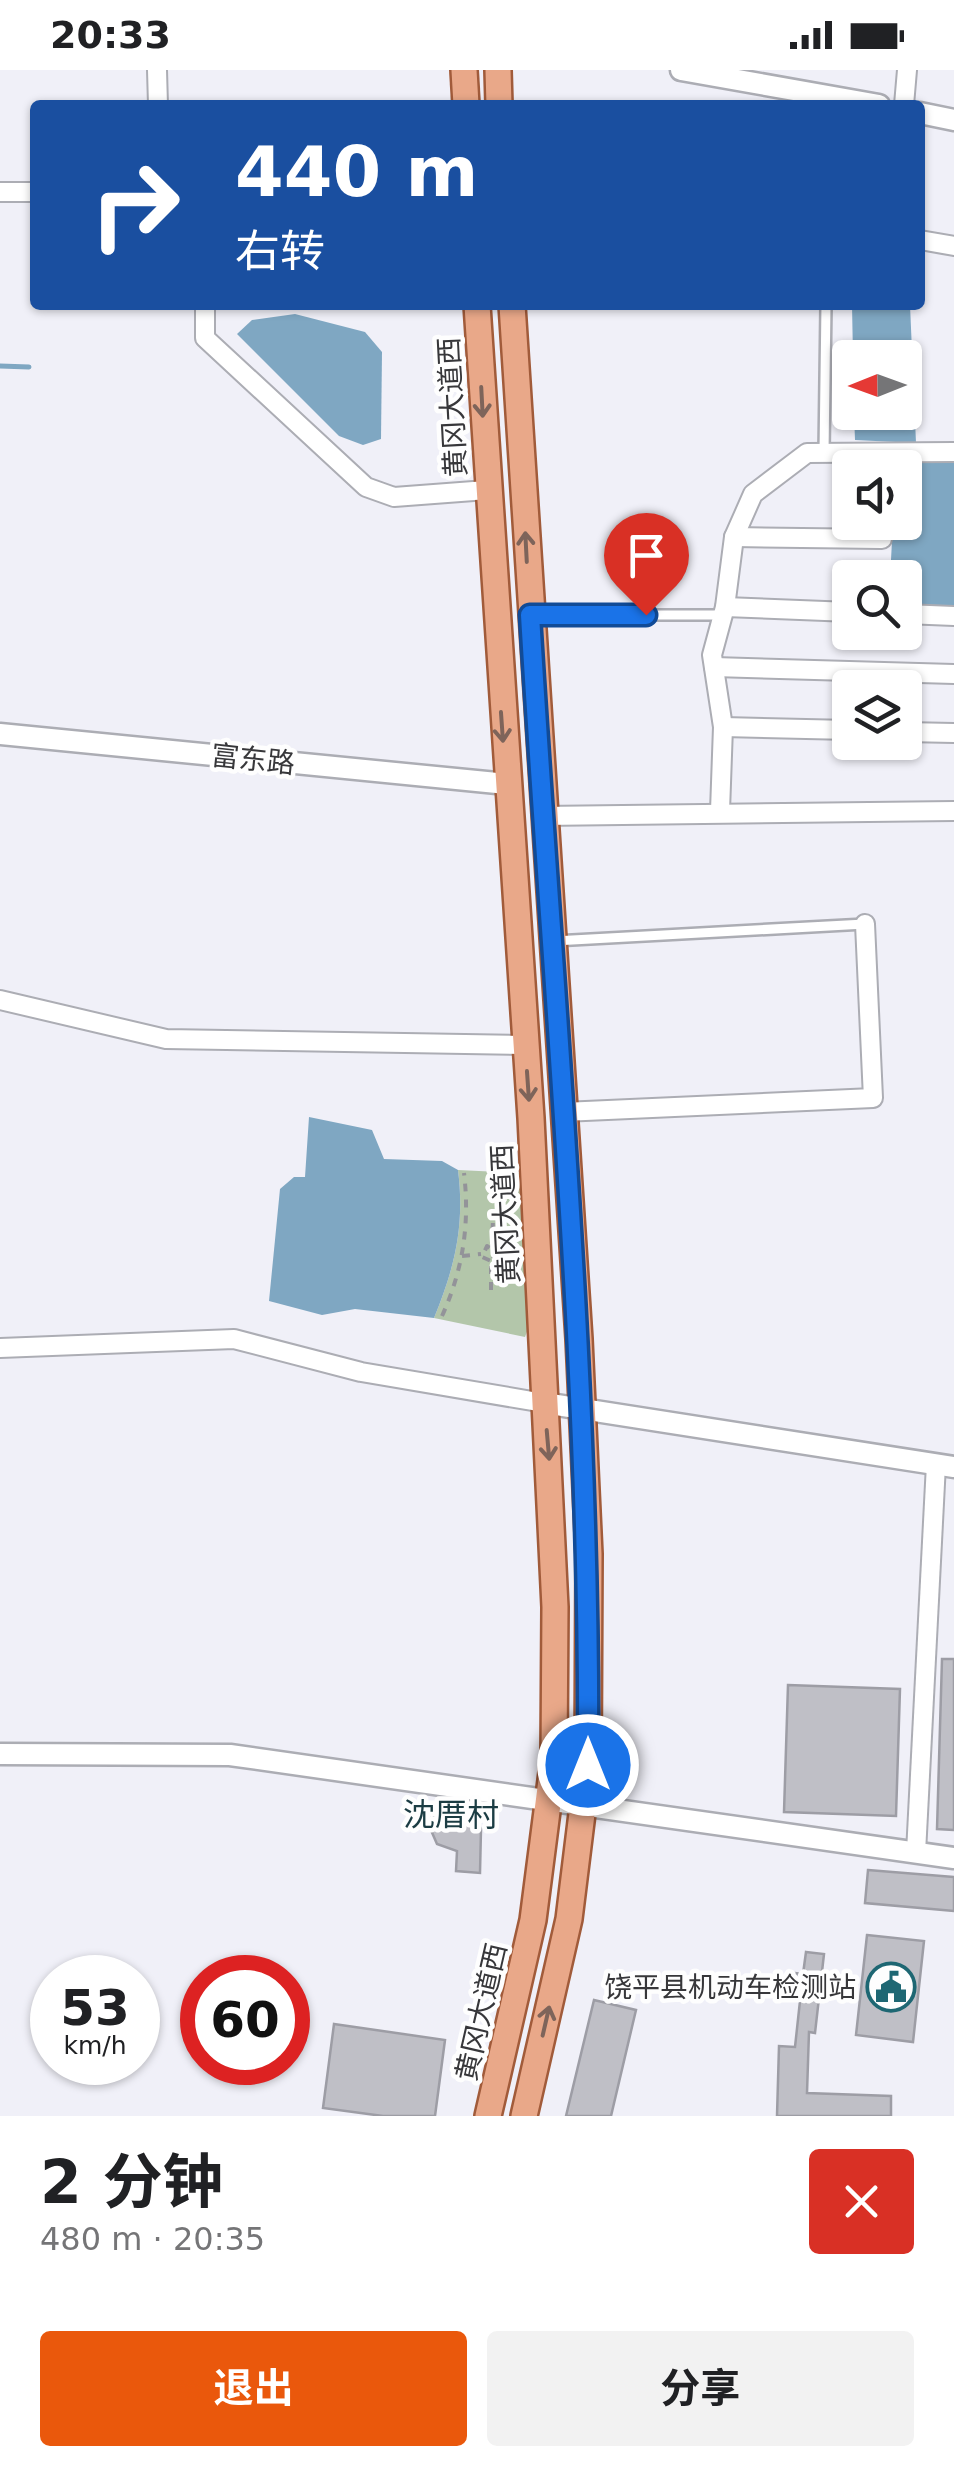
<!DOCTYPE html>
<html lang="zh">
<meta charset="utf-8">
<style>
body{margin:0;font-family:"DejaVu Sans","Noto Sans SC",sans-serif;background:#f2f2f2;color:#202124;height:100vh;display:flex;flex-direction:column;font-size:38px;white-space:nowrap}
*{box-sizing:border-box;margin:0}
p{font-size:32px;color:#757577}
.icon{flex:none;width:55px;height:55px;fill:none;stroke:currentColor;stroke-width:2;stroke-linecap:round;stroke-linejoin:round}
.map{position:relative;height:2046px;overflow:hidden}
.panel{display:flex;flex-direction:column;background:#fff;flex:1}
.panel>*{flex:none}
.guide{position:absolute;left:30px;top:30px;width:895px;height:210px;border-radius:10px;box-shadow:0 2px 8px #0004;background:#1a4fa0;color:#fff;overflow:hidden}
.needle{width:65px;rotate:269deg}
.fabs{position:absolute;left:832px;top:270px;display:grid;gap:20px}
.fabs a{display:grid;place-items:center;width:90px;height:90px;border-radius:10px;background:#fff;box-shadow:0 2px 8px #0004;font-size:50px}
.speed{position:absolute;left:30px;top:1885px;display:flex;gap:20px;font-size:50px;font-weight:700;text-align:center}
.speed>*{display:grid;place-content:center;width:130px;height:130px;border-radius:50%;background:#fff;box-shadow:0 2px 8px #0004;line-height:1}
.speed small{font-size:25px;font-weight:400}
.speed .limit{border:15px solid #d22;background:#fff;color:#111}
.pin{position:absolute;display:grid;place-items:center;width:85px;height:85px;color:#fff;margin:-102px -42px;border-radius:50% 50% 50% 0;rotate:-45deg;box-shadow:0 0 10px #0007}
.pin .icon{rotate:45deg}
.me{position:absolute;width:110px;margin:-55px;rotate:0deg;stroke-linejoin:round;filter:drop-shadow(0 0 8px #0008)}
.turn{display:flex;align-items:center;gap:35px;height:210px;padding:0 40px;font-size:45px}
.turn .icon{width:130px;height:130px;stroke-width:2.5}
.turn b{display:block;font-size:70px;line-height:85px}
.round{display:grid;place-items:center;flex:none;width:105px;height:105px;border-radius:10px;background:#f2f2f2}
.head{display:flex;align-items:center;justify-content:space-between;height:170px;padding:0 40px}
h1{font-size:60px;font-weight:700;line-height:75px}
.button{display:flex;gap:20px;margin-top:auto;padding:20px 40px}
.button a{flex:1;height:115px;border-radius:10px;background:#ea580c;color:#fff;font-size:40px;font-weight:700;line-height:115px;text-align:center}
.button a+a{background:#f2f2f2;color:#202124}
.status{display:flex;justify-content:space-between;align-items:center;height:70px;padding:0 50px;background:#fff;direction:ltr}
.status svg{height:28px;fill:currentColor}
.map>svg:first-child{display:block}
.green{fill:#b3c6aa}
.water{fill:#7fa7c2}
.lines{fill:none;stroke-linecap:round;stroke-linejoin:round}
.stream{stroke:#7fa7c2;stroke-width:5}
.building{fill:#bfbfc6;stroke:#9d9da5;stroke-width:2.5}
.service-casing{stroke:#acadb4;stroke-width:14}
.minor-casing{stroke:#acadb4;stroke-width:22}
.tertiary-casing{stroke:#acadb4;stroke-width:25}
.primary-casing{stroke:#a15b3a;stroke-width:30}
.path{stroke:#939399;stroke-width:4;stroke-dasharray:8 8;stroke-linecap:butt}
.service{stroke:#fff;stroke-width:9}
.minor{stroke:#fff;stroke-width:18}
.tertiary{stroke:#fff;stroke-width:20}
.primary{stroke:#e9a889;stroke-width:25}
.oneway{stroke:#7e645a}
.route-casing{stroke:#114b97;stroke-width:25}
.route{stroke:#1a73e8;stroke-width:18}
.labels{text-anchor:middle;stroke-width:9;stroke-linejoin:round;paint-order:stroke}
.street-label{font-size:28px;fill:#37373a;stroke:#fefefe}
.poi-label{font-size:28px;fill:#37373a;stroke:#fefefe;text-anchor:end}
.quarter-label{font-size:32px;fill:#1b3c43;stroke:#fefefe}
</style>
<div class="status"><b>20:33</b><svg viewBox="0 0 49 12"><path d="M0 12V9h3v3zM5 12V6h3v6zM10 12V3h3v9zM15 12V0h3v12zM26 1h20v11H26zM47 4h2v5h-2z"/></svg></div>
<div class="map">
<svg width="954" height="2046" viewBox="0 0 954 2046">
<rect width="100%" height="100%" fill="#f0f0f8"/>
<path class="green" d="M458,1100L520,1103L528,1259L525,1267L434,1248C455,1197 465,1155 458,1100Z"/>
<g class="water">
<path d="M852,235H910L916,373L855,370L854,343L905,342V288L853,287Z"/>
<path d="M295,244L365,262L382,282L381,369L363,375L339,366L237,264L252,250Z"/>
<path d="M897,388L954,390V542L905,539V508H890L893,453L905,452V398L897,397Z"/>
<path d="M309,1047L372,1060L384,1089L442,1091L458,1100C465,1155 455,1197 434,1248L355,1239L322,1245L269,1231L280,1119L294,1107H305Z"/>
</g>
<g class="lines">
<path class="stream" d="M0,296L29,297"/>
</g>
<g class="building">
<path d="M942,1589H954V1760L937,1759Z"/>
<path d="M788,1615L900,1619L896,1746L784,1742Z"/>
<path d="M429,1733L467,1737L473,1743L481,1759L480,1803L456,1801L457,1781L437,1774L427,1751Z"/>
<path d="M868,1800L954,1807V1841L865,1833Z"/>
<path d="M867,1865L924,1871L913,1972L856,1965Z"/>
<path d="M806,1882L824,1884L815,1963L809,1962L807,2023L891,2026V2046H777L779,1976L795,1977L800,1931L791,1930L794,1903L803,1904Z"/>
<path d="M594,1930L636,1940L611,2046H566Z"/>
<path d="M334,1954L445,1970L435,2046H383L323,2038Z"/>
</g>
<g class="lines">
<g class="service-casing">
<g id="service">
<path d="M824,382L826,235"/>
<path d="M533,545H723"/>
<path d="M554,871L865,854"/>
</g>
</g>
<g class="minor-casing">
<g id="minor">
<path d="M157,0L158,35"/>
<path d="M904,35L907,0"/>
<path d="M0,122H35"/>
<path d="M920,170L954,176"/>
<path d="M205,235V268L366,417L394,427L487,420"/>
<path d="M734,467L882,469L883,452"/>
<path d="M725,537L850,542"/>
<path d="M905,544L954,546"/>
<path d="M714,597L954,604"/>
<path d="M723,657L850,660"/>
<path d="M905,662L954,663"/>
<path d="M720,741L723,657L712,585L725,537L734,467L753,424L807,383L954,382"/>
<path d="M542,746L954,741"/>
<path d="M0,930L166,969L526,975"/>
<path d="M563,1042L873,1028L865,854"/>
<path d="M0,1278L234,1269L361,1302L544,1333"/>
<path d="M916,1783L936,1394"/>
</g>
</g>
<g class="tertiary-casing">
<g id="tertiary">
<path d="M681,0L879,35"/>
<path d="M920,43L954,50"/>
<path d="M0,664L507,714"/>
<path d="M544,1333L954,1397"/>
<path d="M0,1684L230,1685L954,1788"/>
</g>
</g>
<g class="primary-casing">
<g id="primary">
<path d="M464,0L466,35"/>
<path d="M498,0L499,35"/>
<path d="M477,235L531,1048L555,1537L554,1687L533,1850L488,2046"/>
<path d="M512,235L579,1269L589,1484L588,1695L569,1849L524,2046"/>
</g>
</g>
<g class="path">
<path d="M492,1177L493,1149"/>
<path d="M497,1183L517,1182"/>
<path d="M462,1186L481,1184"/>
<path d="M491,1220V1191L497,1183L487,1176L482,1187L491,1191"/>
<path d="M442,1246C463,1200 470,1153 464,1103"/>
</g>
<use href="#service" class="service"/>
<use href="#minor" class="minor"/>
<use href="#tertiary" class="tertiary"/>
<use href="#primary" class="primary"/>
</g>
<defs><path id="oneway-shaft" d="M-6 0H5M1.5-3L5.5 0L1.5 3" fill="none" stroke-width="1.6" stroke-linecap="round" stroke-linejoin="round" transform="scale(2.5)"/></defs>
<g class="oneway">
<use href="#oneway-shaft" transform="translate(482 332) rotate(87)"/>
<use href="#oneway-shaft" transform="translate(526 477) rotate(-93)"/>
<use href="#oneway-shaft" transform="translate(502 657) rotate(86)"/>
<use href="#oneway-shaft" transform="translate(528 1016) rotate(86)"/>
<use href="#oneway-shaft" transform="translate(548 1375) rotate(85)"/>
<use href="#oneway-shaft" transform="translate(546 1951) rotate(-77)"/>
</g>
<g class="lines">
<g class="route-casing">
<path id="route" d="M588,1695C591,1311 553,928 530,545H646"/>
</g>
<use href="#route" class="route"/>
</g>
<defs>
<g id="civic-ring" transform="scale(2.5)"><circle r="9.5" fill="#fefefe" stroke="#1e6773" stroke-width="1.5"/><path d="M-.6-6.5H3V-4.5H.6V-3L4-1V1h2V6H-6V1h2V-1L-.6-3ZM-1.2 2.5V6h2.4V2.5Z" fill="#1e6773"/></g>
</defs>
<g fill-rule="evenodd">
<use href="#civic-ring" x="891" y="1917"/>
</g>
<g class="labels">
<g class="street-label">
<text transform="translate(452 337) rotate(-93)" y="10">黄冈大道西</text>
<text transform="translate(253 689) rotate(6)" y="10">富东路</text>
<text transform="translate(505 1144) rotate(-93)" y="10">黄冈大道西</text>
<text transform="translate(481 1942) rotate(-77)" y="10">黄冈大道西</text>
</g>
<g class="poi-label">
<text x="856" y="1927">饶平县机动车检测站</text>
</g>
<g class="quarter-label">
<text x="451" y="1756">沈厝村</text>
</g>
</g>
</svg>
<div class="fabs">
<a><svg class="needle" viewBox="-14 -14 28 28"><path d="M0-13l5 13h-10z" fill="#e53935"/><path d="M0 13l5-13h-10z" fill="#757577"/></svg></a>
<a><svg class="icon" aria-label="sound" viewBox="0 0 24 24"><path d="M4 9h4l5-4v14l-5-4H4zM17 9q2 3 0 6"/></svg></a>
<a><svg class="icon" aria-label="search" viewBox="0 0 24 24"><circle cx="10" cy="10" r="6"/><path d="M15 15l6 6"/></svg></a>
<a><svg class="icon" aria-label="layers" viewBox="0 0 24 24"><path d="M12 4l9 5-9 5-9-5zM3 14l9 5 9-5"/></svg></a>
</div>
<div class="speed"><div>53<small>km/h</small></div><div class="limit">60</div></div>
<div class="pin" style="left:646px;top:545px;background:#d93025"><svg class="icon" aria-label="arrive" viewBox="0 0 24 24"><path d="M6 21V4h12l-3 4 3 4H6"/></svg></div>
<svg class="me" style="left:588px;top:1695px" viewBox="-20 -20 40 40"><circle r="17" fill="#1a73e8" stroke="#fff" stroke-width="3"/><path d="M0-11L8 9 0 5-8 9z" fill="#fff"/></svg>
<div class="guide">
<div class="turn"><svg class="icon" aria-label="right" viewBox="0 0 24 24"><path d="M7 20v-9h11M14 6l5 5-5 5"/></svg><div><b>440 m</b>右转</div></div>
</div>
</div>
<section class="panel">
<div class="head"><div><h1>2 分钟</h1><p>480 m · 20:35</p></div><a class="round" style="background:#d93025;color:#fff"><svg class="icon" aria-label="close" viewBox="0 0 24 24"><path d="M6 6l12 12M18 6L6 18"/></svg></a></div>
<div class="button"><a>退出</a><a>分享</a></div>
</section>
